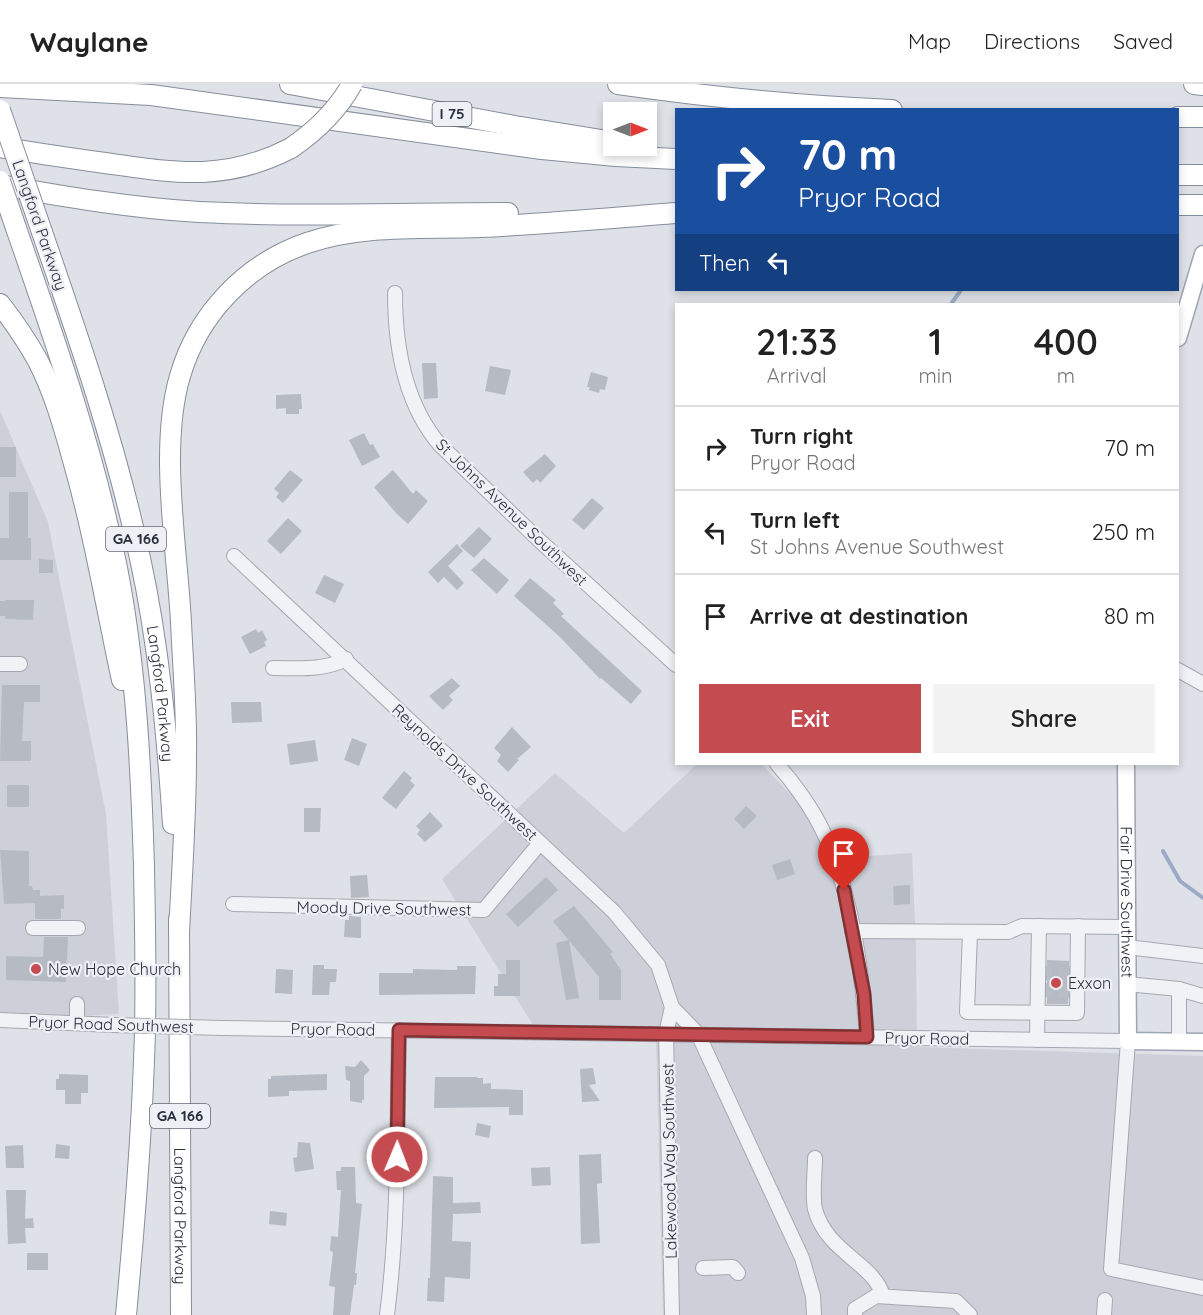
<!DOCTYPE html>
<style>
body{margin:0;font-family:Quicksand,sans-serif;background:#f2f2f2;color:#222;height:100vh;display:flex;flex-direction:column;font-size:22px;white-space:nowrap}
*{box-sizing:border-box;margin:0}
p{font-size:20px;color:#767676}
.icon{flex:none;width:33px;height:33px;fill:none;stroke:currentColor;stroke-width:2;stroke-linecap:round;stroke-linejoin:round}
.map{position:relative;flex:1;overflow:hidden}
.details{position:absolute;left:675px;top:219px;width:504px;height:462px;display:flex;flex-direction:column;background:#fff;border-radius:0px;box-shadow:0 3px 9px #0003}
.details>*{flex:none}
.guide{position:absolute;left:675px;top:24px;width:504px;height:183px;border-radius:0px;box-shadow:0 3px 9px #0003;background:#1a4fa0;color:#fff;overflow:hidden}
.needle{width:39px;rotate:90deg}
.buttons{position:absolute;left:603px;top:18px;display:grid;gap:12px}
.buttons a{display:grid;place-items:center;width:54px;height:54px;border-radius:0px;background:#fff;box-shadow:0 3px 9px #0003;font-size:30px}
.pin{position:absolute;display:grid;place-items:center;width:51px;height:51px;color:#fff;margin:-62px -26px;border-radius:50% 50% 50% 0;rotate:-45deg;box-shadow:0 0 6px #0007}
.pin .icon{rotate:45deg}
.me{position:absolute;width:66px;margin:-33px;rotate:1deg;stroke-linejoin:round;filter:drop-shadow(0 0 4px #0008)}
.turn{display:flex;align-items:center;gap:21px;height:126px;padding:0 24px;font-size:27px}
.turn .icon{width:78px;height:78px;stroke-width:2.5}
.turn b{display:block;font-size:42px;line-height:51px}
.then{display:flex;align-items:center;height:57px;padding:0 24px;background:#0003;gap:12px;font-size:22px}
.eta{display:flex;justify-content:space-evenly;align-items:center;height:102px;text-align:center}
.eta b{font-size:36px;font-weight:600;line-height:42px}
.primary-button{display:flex;gap:12px;margin-top:auto;padding:12px 24px}
.primary-button a{flex:1;height:69px;border-radius:0px;background:#c44b4f;color:#fff;font-size:24px;font-weight:600;line-height:69px;text-align:center}
.primary-button a+a{background:#f2f2f2;color:#222}
ul{padding:0;list-style:none}
li{display:flex;align-items:center;gap:18px;height:84px;padding:0 24px;border-top:2px solid #e0e0e0}
li div{flex:1}
li b{display:block;font-size:22px}
li em{font-style:normal}
header{display:flex;align-items:center;gap:36px;box-sizing:border-box;height:84px;padding:0 30px;background:#fff;border-bottom:2px solid #e0e0e0}
header strong{font-size:28px}
nav{display:flex;gap:33px;margin-inline-start:auto;font-size:21px}
.map>svg:first-child{display:block}
.built{fill:#cdd0d9}
.lines{fill:none;stroke-linecap:round;stroke-linejoin:round}
.stream{stroke:#9cabc5;stroke-width:4}
.building{fill:#b6bac3}
.minor-tunnel{stroke:#babdc5;stroke-width:14;stroke-dasharray:14 7;stroke-linecap:butt}
.minor-casing{stroke:#a4a8b1;stroke-width:16}
.major-casing{stroke:#9fa4b2;stroke-width:19}
.highway-casing{stroke:#878d9c;stroke-width:22}
.minor{stroke:#f1f2f6;stroke-width:14}
.major{stroke:#fff;stroke-width:16}
.highway{stroke:#fff;stroke-width:20}
.minor-bridge-casing{stroke:#a4a8b1;stroke-width:16;stroke-linecap:butt}
.highway-bridge-casing{stroke:#878d9c;stroke-width:22;stroke-linecap:butt}
.minor-bridge{stroke:#f1f2f6;stroke-width:14}
.highway-bridge{stroke:#fff;stroke-width:20}
.route-casing{stroke:#7f3133;stroke-width:15}
.route{stroke:#c44b4f;stroke-width:10}
.poi-dot{fill:#c44b4f;stroke:#eef0f5;stroke-width:2}
.labels{text-anchor:middle;stroke-width:4.5;stroke-linejoin:round;paint-order:stroke}
.shield{fill:#eef0f5;stroke:#646874;stroke-width:1.5}
.shield-label{font-size:15px;font-weight:bold;fill:#292e3d}
.street-label{font-size:16px;fill:#292e3d;stroke:#eef0f5}
.poi-label{font-size:16px;fill:#292e3d;stroke:#eef0f5;text-anchor:start}
</style>
<header>
<strong>Waylane</strong>
<nav><a>Map</a><a>Directions</a><a>Saved</a></nav>
</header>
<div class="map">
<svg width="1203" height="1231" viewBox="0 0 1203 1231">
<rect width="100%" height="100%" fill="#dee1e7"/>
<g class="built">
<path d="M0,327L48,438L106,730L119,930L0,936Z"/>
<path d="M697,680H761L852,773L912,769L916,861L917,963L1203,972V1231H663L656,950L538,949L442,795L555,689L624,749Z"/>
</g>
<g class="lines">
<g class="stream">
<path d="M951,220L961,206"/>
<path d="M1163,767L1180,797L1203,814"/>
</g>
</g>
<g class="building">
<path d="M422,279H436L438,314L424,315Z"/>
<path d="M490,282L511,286L505,311L485,307Z"/>
<path d="M591,288L608,293L605,306L600,305L599,309L589,306L590,303H587Z"/>
<path d="M301,310L302,325H299V330H286V324L276,325V311Z"/>
<path d="M364,349L370,361L373,360L380,373L362,382L349,356Z"/>
<rect x="0" y="363" width="16" height="30"/>
<path d="M545,370L556,382L540,399L537,395L533,399L523,388Z"/>
<path d="M290,386L303,396L283,419L276,413L279,409L274,405Z"/>
<path d="M393,386L413,410L416,406L428,417L408,440L396,429L374,403Z"/>
<path d="M9,408H28V454H31V476H0V454H9Z"/>
<path d="M592,414L604,424L584,446L572,436Z"/>
<path d="M288,434L302,447L281,470L267,457Z"/>
<path d="M479,443L492,455L474,474L460,462Z"/>
<path d="M457,460L463,467L448,482L464,499L457,506L444,493L438,499L428,488Z"/>
<path d="M484,474L509,496L497,510L471,486Z"/>
<path d="M39,475L53,476V489H39Z"/>
<path d="M324,491L344,500L335,519L315,509Z"/>
<path d="M530,494L556,516L553,519L564,530L561,532L642,607L631,620L601,594L600,595L560,553L514,512Z"/>
<path d="M5,516H34L33,536L6,535L5,532H0V517H5Z"/>
<path d="M256,545L258,549L262,546L267,556L264,558L266,562L250,570L241,553Z"/>
<path d="M452,594L460,602L449,612L453,616L443,626L429,612Z"/>
<path d="M2,601H40V618H24L22,657H31V677H0Z"/>
<path d="M231,618H261L262,638L232,639Z"/>
<path d="M512,643L531,663L517,675L519,676L508,688L497,677L501,671L494,664Z"/>
<path d="M352,654L367,660L359,682L344,676Z"/>
<path d="M315,656L318,677L290,681L287,660Z"/>
<path d="M404,687L412,694L410,697L415,701L396,725L382,714Z"/>
<rect x="7" y="701" width="22" height="22"/>
<path d="M746,722L757,732L744,745L734,735Z"/>
<path d="M304,724H321L320,748H304Z"/>
<path d="M430,728L443,742L425,758L417,750L420,746L416,742Z"/>
<path d="M0,766L29,767V802H32L33,806H40V812L64,811V825H61V835H35V819L4,820Z"/>
<path d="M790,775L795,790L777,796L772,781Z"/>
<path d="M367,791L369,813L351,814L350,792Z"/>
<path d="M546,793L558,806L518,843L506,830Z"/>
<path d="M910,801V820L894,821L893,802Z"/>
<path d="M574,822L613,868L610,870L621,886V916H599V893L553,837Z"/>
<path d="M349,832L361,833V854L344,853L345,836H349Z"/>
<path d="M44,853H68L66,898L6,896V872L43,873Z"/>
<path d="M569,856L579,914L566,916L556,859Z"/>
<path d="M506,876H520V912H494V902H498V890H506Z"/>
<path d="M1047,876L1069,877L1068,920H1047Z"/>
<path d="M313,881H324V885H337L336,898H330L329,911H312Z"/>
<path d="M457,882H476L475,910L379,911V889H413V885L457,886Z"/>
<path d="M276,885L293,886L292,910L275,909Z"/>
<path d="M361,976L370,986L364,992V1016H362V1019L350,1017V997L346,996L345,982L355,983Z"/>
<path d="M593,984L596,1000L589,1001L600,1017L582,1018L580,985Z"/>
<path d="M59,990L88,991V1009H81V1020H65V1006H56V995H59Z"/>
<path d="M327,990V1006L289,1007V1012L268,1013V995H271V992Z"/>
<path d="M435,993H477V994H483V1000L491,999V1005L523,1006V1031H509V1023L434,1024Z"/>
<path d="M477,1039L491,1042L489,1054L475,1051Z"/>
<path d="M298,1058L310,1059L314,1085L295,1088L293,1074L297,1073Z"/>
<path d="M56,1060L70,1062L69,1075L55,1074Z"/>
<path d="M23,1061L24,1084H6L5,1062Z"/>
<path d="M601,1070L602,1099L597,1100L600,1159L581,1160L579,1071Z"/>
<path d="M341,1083H355L356,1119L362,1120L355,1189H357L356,1201H354L350,1231H333L335,1203L329,1202L333,1168L330,1167L331,1152L338,1153L341,1106H337L336,1087H341Z"/>
<path d="M550,1083L551,1101L532,1102L531,1084Z"/>
<path d="M433,1092L453,1093V1119L480,1118L481,1129L453,1130L452,1157L471,1158L470,1195L445,1193L444,1218L427,1217L428,1194H430Z"/>
<path d="M6,1106H26L25,1135L33,1134L34,1144H25L26,1159L8,1160Z"/>
<path d="M270,1127L287,1129L286,1142L269,1140Z"/>
<rect x="27" y="1169" width="21" height="17"/>
</g>
<g class="lines">
<g class="minor-tunnel">
<path d="M1038,889L1078,890"/>
<path d="M1038,906L1078,907"/>
</g>
<g class="minor-casing">
<g id="minor">
<path d="M395,209C395,262 404,319 440,361L540,457L676,581"/>
<path d="M234,472L614,828L658,881L672,923L698,950L802,1174L813,1212L814,1231"/>
<path d="M0,580H20"/>
<path d="M273,584C298,584 323,587 346,575"/>
<path d="M1178,586L1203,600"/>
<path d="M777,680C791,696 804,713 815,732C849,791 862,885 867,953"/>
<path d="M233,820L484,826L540,759"/>
<path d="M33,844H78"/>
<path d="M852,847L1008,848L1022,842L1127,843"/>
<path d="M970,848L967,928L1077,929L1078,842"/>
<path d="M1127,863L1203,872"/>
<path d="M1127,900L1179,905L1203,912"/>
<path d="M77,920V939"/>
<path d="M0,936L114,941"/>
<path d="M223,944L1128,957L1111,1185L1203,1204"/>
<path d="M1037,956L1039,842"/>
<path d="M1179,958V905"/>
<path d="M815,1074C815,1088 812,1112 815,1125C826,1168 874,1179 883,1212"/>
<path d="M703,1184L733,1183L738,1189"/>
<path d="M387,1231C399,1137 397,1041 399,946"/>
<path d="M672,1231L666,950L672,923"/>
<path d="M855,1231V1225L876,1212L956,1217L970,1231"/>
<path d="M1104,1231L1105,1216"/>
</g>
</g>
<g class="major-casing">
<g id="major">
<path d="M1178,254L1203,170"/>
<path id="s1" d="M1126,680L1128,957L1203,958"/>
</g>
</g>
<g class="highway-casing">
<g id="highway">
<path d="M290,0L515,42L614,58"/>
<path d="M618,0C709,13 800,22 892,26"/>
<path d="M1194,0L1203,1"/>
<path d="M0,3L151,11L542,65L616,72L676,75"/>
<path d="M1178,33H1203"/>
<path d="M0,63C35,69 70,74 105,79C175,89 226,98 291,64"/>
<path d="M1178,91H1203"/>
<path d="M0,101C66,113 132,124 199,128C302,133 405,129 508,129"/>
<path d="M1178,121H1203"/>
<path d="M16,144C55,256 94,368 117,484C136,582 141,682 144,782C145,847 147,912 144,976C141,1061 134,1146 126,1231"/>
<path id="s2" d="M42,148C79,255 116,362 140,474C159,561 167,651 173,740"/>
<path d="M0,220C14,238 27,257 38,277C54,308 64,343 73,376C94,449 106,522 122,596"/>
<path id="s3" d="M179,835L181,1231"/>
<path d="M179,848C182,790 186,731 186,673C187,628 183,583 181,538C177,463 159,363 180,292C198,230 246,180 307,159C362,140 423,145 480,143C546,140 611,134 676,129"/>
</g>
</g>
<use href="#minor" class="minor"/>
<use href="#major" class="major"/>
<use href="#highway" class="highway"/>
<g class="minor-bridge-casing">
<path id="minor-bridge" d="M114,941L223,944"/>
</g>
<g class="highway-bridge-casing">
<g id="highway-bridge">
<path d="M0,26L42,148"/>
<path d="M291,64C316,47 337,27 352,0"/>
<path d="M0,97L16,144"/>
</g>
</g>
<use href="#minor-bridge" class="minor-bridge"/>
<use href="#highway-bridge" class="highway-bridge"/>
</g>
<g class="lines">
<g class="route-casing">
<path id="route" d="M397,1073L399,946L867,953L864,910L844,806"/>
</g>
<use href="#route" class="route"/>
</g>
<g class="poi-dot">
<circle cx="36" cy="885" r="6"/>
<circle cx="1056" cy="899" r="6"/>
</g>
<g class="labels">
<g class="shield">
<rect x="432.5" y="18" width="39" height="24" rx="4.5"/>
<rect x="106" y="443" width="60" height="24" rx="4.5"/>
<rect x="150" y="1020" width="60" height="24" rx="4.5"/>
</g>
<g class="shield-label">
<text x="452" y="35">I 75</text>
<text x="136" y="460">GA 166</text>
<text x="180" y="1037">GA 166</text>
</g>
<g class="street-label">
<text transform="translate(40 141) rotate(71)" y="6">Langford Parkway</text>
<text transform="translate(512 428) rotate(44)" y="6">St Johns Avenue Southwest</text>
<text dy="6" stroke="none"><textPath href="#s2" startOffset="478">Langford Parkway</textPath></text>
<text transform="translate(465 688) rotate(43)" y="6">Reynolds Drive Southwest</text>
<text dy="6" stroke="none"><textPath href="#s1" startOffset="138">Fair Drive Southwest</textPath></text>
<text transform="translate(384 824) rotate(1)" y="6">Moody Drive Southwest</text>
<text transform="translate(111 940) rotate(2)" y="6">Pryor Road Southwest</text>
<text transform="translate(333 945) rotate(1)" y="6">Pryor Road</text>
<text transform="translate(927 954) rotate(1)" y="6">Pryor Road</text>
<text transform="translate(669 1077) rotate(-91)" y="6">Lakewood Way Southwest</text>
<text dy="6" stroke="none"><textPath href="#s3" startOffset="297">Langford Parkway</textPath></text>
</g>
<g class="poi-label">
<text x="48" y="891">New Hope Church</text>
<text x="1068" y="905">Exxon</text>
</g>
</g>
</svg>
<div class="buttons">
<a><svg class="needle" viewBox="-14 -14 28 28"><path d="M0-13l5 13h-10z" fill="#e53935"/><path d="M0 13l5-13h-10z" fill="#767676"/></svg></a>
</div>
<div class="pin" style="left:844px;top:806px;background:#d93025"><svg class="icon" aria-label="arrive" viewBox="0 0 24 24"><path d="M6 21V4h12l-3 4 3 4H6"/></svg></div>
<svg class="me" style="left:397px;top:1073px" viewBox="-20 -20 40 40"><circle r="17" fill="#c44b4f" stroke="#fff" stroke-width="3"/><path d="M0-11L8 9 0 5-8 9z" fill="#fff"/></svg>
<div class="guide">
<div class="turn"><svg class="icon" aria-label="right" viewBox="0 0 24 24"><path d="M7 20v-9h11M14 6l5 5-5 5"/></svg><div><b>70 m</b>Pryor Road</div></div>
<div class="then">Then<svg class="icon" aria-label="left" viewBox="0 0 24 24"><path d="M17 20v-9H6M10 6l-5 5 5 5"/></svg></div>
</div>
<section class="details">
<div class="eta">
<div><b>21:33</b><p>Arrival</p></div>
<div><b>1</b><p>min</p></div>
<div><b>400</b><p>m</p></div>
</div>
<ul>
<li><svg class="icon" aria-label="right" viewBox="0 0 24 24"><path d="M7 20v-9h11M14 6l5 5-5 5"/></svg><div><b>Turn right</b><p>Pryor Road</p></div><em>70 m</em></li>
<li><svg class="icon" aria-label="left" viewBox="0 0 24 24"><path d="M17 20v-9H6M10 6l-5 5 5 5"/></svg><div><b>Turn left</b><p>St Johns Avenue Southwest</p></div><em>250 m</em></li>
<li><svg class="icon" aria-label="arrive" viewBox="0 0 24 24"><path d="M6 21V4h12l-3 4 3 4H6"/></svg><div><b>Arrive at destination</b></div><em>80 m</em></li>
</ul>
<div class="primary-button"><a>Exit</a><a>Share</a></div>
</section>
</div>
